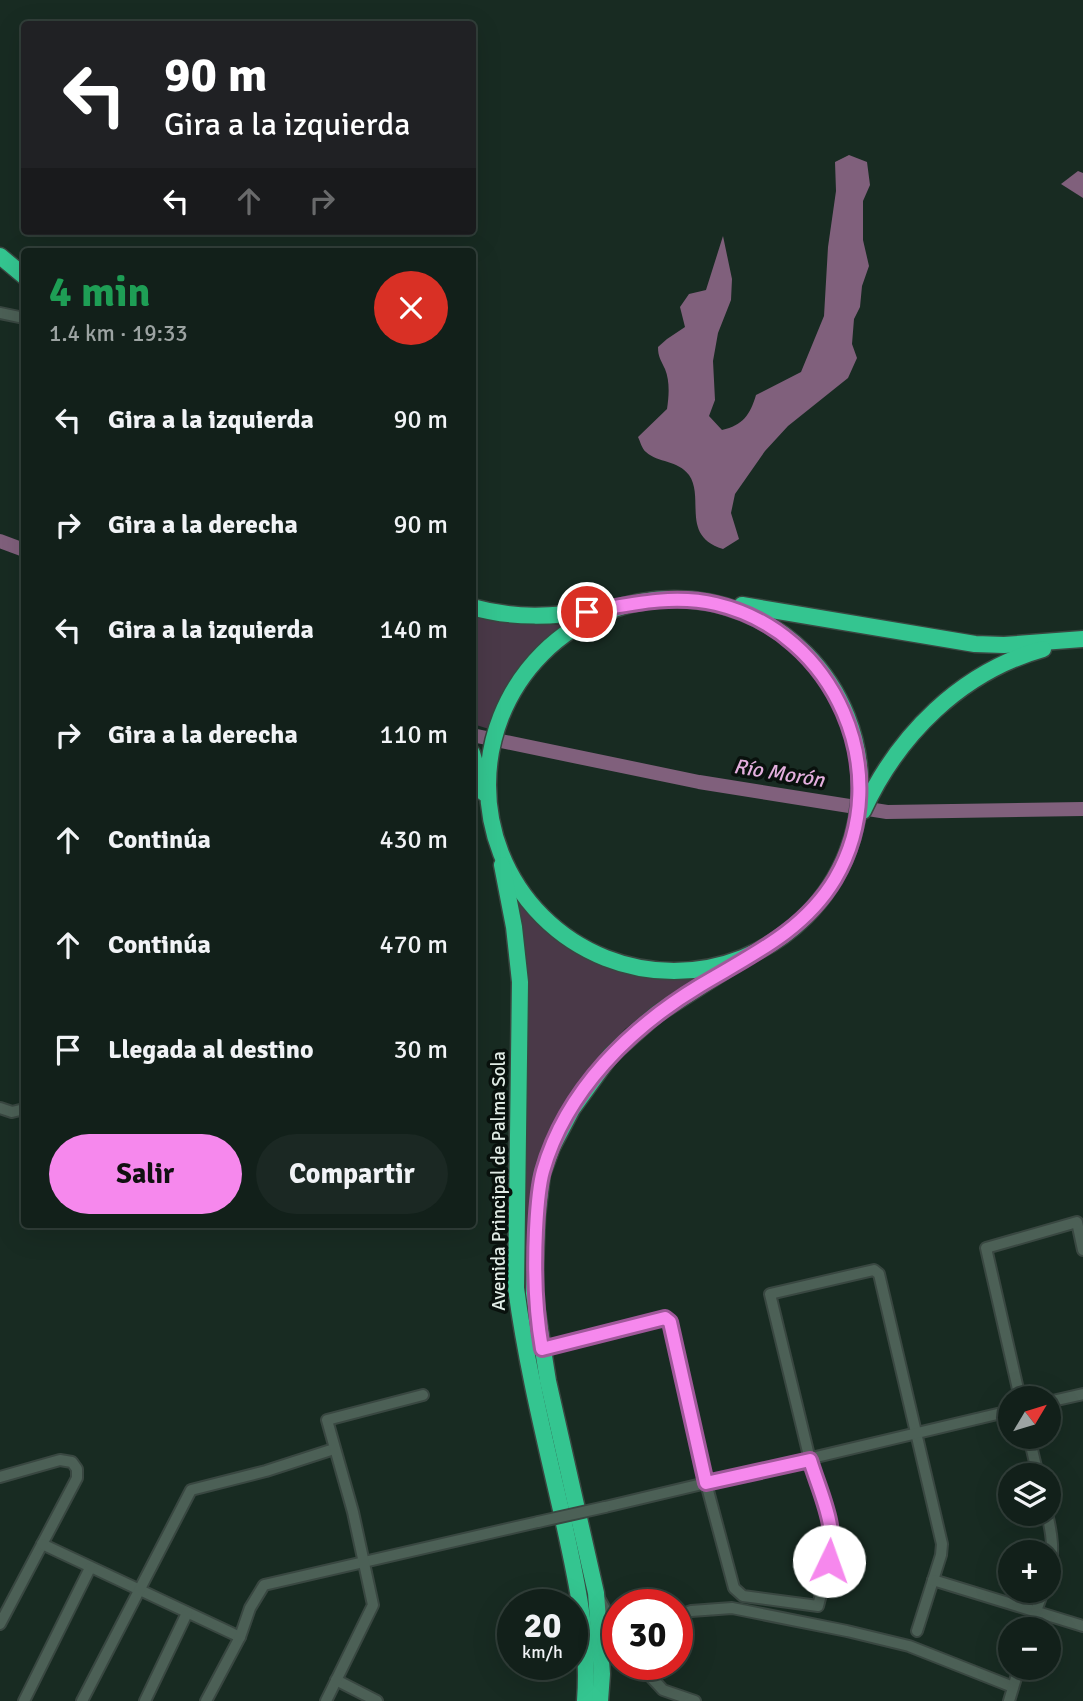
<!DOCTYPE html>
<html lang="es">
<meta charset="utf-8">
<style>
body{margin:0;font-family:Signika,sans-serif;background:#1b2823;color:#f1f3f6;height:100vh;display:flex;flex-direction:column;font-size:26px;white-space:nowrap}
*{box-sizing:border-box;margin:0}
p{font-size:23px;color:#9ca3a2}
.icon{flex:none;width:38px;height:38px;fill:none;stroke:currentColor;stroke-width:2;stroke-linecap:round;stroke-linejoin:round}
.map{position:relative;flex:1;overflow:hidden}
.side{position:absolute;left:21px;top:248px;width:455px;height:980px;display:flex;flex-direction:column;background:#12201a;border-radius:7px;box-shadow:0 7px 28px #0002,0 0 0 2px #313e39}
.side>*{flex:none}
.hud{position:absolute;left:21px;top:21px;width:455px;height:214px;border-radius:7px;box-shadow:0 7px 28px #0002,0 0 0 2px #313e39;background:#202124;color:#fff;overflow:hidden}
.needle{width:46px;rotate:52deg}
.fabs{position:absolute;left:998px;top:1386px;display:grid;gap:14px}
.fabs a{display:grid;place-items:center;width:63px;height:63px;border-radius:50%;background:#12201a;box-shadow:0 7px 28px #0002,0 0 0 2px #313e39;font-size:35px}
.speed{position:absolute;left:497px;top:1589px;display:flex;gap:14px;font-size:35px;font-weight:700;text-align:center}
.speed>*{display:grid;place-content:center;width:91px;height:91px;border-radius:50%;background:#12201a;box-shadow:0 7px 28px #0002,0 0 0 2px #313e39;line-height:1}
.speed small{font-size:18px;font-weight:400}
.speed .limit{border:10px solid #d22;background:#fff;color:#111}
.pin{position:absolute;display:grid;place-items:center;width:60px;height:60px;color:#fff;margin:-30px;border:4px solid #fff;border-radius:50%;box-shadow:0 2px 7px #0007}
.me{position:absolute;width:77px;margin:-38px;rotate:3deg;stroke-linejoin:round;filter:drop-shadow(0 0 5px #0008)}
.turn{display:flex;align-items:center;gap:24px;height:147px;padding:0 28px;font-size:32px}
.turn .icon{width:91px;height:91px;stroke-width:2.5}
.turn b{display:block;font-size:49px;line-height:60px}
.lanes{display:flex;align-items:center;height:66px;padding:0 28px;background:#0003;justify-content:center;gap:35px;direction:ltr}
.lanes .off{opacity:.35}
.round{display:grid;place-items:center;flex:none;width:74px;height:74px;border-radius:37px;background:#1b2823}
.head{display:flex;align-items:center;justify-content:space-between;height:119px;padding:0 28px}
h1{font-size:42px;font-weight:700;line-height:52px;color:#1e9e55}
.button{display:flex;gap:14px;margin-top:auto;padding:14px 28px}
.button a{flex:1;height:80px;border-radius:42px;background:#f688ed;color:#111;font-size:28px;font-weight:700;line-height:80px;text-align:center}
.button a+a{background:#1b2823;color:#f1f3f6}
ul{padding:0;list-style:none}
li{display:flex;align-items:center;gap:21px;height:105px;padding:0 28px}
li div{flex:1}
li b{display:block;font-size:26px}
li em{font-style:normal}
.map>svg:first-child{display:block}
.green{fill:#4a3948}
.water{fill:#80607c}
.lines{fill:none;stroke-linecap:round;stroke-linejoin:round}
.river{stroke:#80607c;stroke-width:14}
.minor-casing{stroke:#394741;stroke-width:14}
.highway-casing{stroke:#394741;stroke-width:19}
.minor{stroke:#4c6056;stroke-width:10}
.highway{stroke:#34c590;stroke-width:16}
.minor-bridge-casing{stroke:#394741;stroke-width:14;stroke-linecap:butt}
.minor-bridge{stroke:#4c6056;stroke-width:10}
.route-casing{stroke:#a0589a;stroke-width:18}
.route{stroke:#f688ed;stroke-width:12}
.labels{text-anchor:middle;stroke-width:7;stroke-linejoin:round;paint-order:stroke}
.street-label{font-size:19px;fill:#e2ede7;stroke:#09110d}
.water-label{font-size:21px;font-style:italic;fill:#e4afde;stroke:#09110d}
</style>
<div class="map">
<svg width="1083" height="1701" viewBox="0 0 1083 1701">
<rect width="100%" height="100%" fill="#182b22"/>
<g class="green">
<path d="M472,613C505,620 536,626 569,624C524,658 512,678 489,729L473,724Z"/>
<path d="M514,895C525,907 535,919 547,931C577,961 632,981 675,978C685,977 696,974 707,973V976L657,1004L625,1029L604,1054L559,1117L529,1296L525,1297Z"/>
</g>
<g class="water">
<path d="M849,155L867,162L870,185L863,201V240L869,266L862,286L860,307L854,319L852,344L857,358L848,378L788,426L765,451L735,494L731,513L739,539L723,549C680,536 705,498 689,475C678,460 658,463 646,452C642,449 640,441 638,437L667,409C669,396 670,381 665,369C661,360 658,357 658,347L667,339L685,327L680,307L689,294L706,290L723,236L732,279L731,300L718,333L713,361L715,400L709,416L722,430C743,425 750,415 756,395L801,372L824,316L828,247L836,191L835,162Z"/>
<path d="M1078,171L1083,173V198L1061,184Z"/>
</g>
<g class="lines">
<g class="river">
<path d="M0,541L24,550"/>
<path d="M472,735L699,782L887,812L1083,809"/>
</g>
<g class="minor-casing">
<g id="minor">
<path d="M0,313L24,318"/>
<path d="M0,1108L12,1112L24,1109"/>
<path d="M542,1349L665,1318L670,1322L706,1483L734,1588L743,1596L818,1606L833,1547V1533L810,1460L770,1294L874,1270L879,1274L942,1544L941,1555L917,1631"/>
<path d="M1020,1398L986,1248L1077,1222L1083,1250"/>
<path d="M1048,1402L1083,1394"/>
<path d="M1029,1437L1038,1475"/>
<path d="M0,1477L60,1460L72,1462L77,1469V1478L0,1624"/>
<path d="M605,1507L1010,1411"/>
<path d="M1047,1514C1052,1534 1055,1554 1048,1574"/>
<path d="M42,1544L240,1637"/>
<path d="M933,1580L1083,1626"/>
<path d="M599,1598L618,1633"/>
<path d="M677,1616L691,1611L732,1608L847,1631L909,1646L1013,1687"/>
<path d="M1030,1629L1043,1591"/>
<path d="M639,1664L663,1690L695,1701"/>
<path d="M336,1680L377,1701"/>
<path d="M24,1701L90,1568"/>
<path d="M82,1701L191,1490L266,1471L334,1449"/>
<path d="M145,1701L187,1613"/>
<path d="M206,1701L240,1637L250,1608L264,1585L538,1522"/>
<path d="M326,1701L373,1605L353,1512L327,1420L423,1395"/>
<path d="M1009,1701L1019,1668"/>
</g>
</g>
<g class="highway-casing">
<g id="highway">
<path d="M0,256L24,276"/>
<circle cx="674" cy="785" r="186"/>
<path d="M742,605L975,644L1004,645L1083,639"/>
<path d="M472,607C514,619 554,617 597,610"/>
<path d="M472,753L484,793"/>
<path d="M863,811C898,735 961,672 1043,649"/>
<path d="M502,865L514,927L520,982L516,1288C526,1363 544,1436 561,1510C575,1573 590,1636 585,1701"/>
<path d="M600,1701L602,1674L596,1593L548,1381L534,1293L537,1216L542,1174L552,1147L572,1109L611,1055L657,1014L729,968"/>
</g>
</g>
<use href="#minor" class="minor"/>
<use href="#highway" class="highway"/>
<g class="minor-bridge-casing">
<path id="minor-bridge" d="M538,1522L605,1507"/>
</g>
<use href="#minor-bridge" class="minor-bridge"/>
</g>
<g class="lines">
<g class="route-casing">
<path id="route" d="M587,612C631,604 673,594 716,604C835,632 897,773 835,879C804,931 751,955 701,985C631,1027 566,1090 543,1171C538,1189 537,1211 536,1230C534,1271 535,1309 542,1349L665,1318L670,1322L706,1483L810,1460C820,1493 838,1527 829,1561"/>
</g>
<use href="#route" class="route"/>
</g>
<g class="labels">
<g class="street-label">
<text transform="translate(498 1181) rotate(-90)" y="7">Avenida Principal de Palma Sola</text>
</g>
<g class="water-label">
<text transform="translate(779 773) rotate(9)" y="7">Río Morón</text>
</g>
</g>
</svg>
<div class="fabs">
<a><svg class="needle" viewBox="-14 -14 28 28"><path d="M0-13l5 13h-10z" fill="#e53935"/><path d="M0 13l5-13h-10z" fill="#9ca3a2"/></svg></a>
<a><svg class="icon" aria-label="layers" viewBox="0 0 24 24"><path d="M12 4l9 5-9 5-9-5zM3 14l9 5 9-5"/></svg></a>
<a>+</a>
<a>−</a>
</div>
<div class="speed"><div>20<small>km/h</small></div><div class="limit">30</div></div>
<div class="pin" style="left:587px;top:612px;background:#d93025"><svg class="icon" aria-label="arrive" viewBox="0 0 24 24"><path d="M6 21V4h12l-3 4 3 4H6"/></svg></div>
<svg class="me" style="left:829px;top:1561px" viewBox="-20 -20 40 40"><circle r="19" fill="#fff"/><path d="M0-13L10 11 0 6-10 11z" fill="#f688ed"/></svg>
<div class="hud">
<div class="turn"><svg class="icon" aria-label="left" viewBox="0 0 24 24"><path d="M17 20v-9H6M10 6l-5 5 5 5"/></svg><div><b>90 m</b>Gira a la izquierda</div></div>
<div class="lanes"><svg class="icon" aria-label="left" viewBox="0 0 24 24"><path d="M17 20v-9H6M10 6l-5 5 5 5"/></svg><svg class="icon off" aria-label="ahead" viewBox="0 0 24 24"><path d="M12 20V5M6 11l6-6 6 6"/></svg><svg class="icon off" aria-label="right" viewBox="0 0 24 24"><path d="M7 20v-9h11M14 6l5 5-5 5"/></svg></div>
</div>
<section class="side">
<div class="head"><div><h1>4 min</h1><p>1.4 km · 19:33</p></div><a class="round" style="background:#d93025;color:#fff"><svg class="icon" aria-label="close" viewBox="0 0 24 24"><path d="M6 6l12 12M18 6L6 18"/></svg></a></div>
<ul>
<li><svg class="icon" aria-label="left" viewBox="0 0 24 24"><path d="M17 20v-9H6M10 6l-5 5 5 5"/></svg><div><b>Gira a la izquierda</b></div><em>90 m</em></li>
<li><svg class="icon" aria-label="right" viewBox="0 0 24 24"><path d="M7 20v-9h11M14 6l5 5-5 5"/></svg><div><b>Gira a la derecha</b></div><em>90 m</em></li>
<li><svg class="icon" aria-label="left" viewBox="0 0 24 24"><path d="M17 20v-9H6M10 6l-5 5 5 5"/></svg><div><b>Gira a la izquierda</b></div><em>140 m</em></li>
<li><svg class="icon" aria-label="right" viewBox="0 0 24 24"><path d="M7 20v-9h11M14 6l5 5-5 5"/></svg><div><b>Gira a la derecha</b></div><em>110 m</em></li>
<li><svg class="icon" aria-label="ahead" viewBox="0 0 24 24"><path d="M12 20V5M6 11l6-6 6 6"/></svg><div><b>Continúa</b></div><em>430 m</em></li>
<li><svg class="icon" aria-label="ahead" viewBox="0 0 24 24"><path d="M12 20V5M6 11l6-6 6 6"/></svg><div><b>Continúa</b></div><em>470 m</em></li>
<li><svg class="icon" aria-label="arrive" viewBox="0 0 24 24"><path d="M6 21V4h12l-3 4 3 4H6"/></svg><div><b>Llegada al destino</b></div><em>30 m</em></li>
</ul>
<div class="button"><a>Salir</a><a>Compartir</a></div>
</section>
</div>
